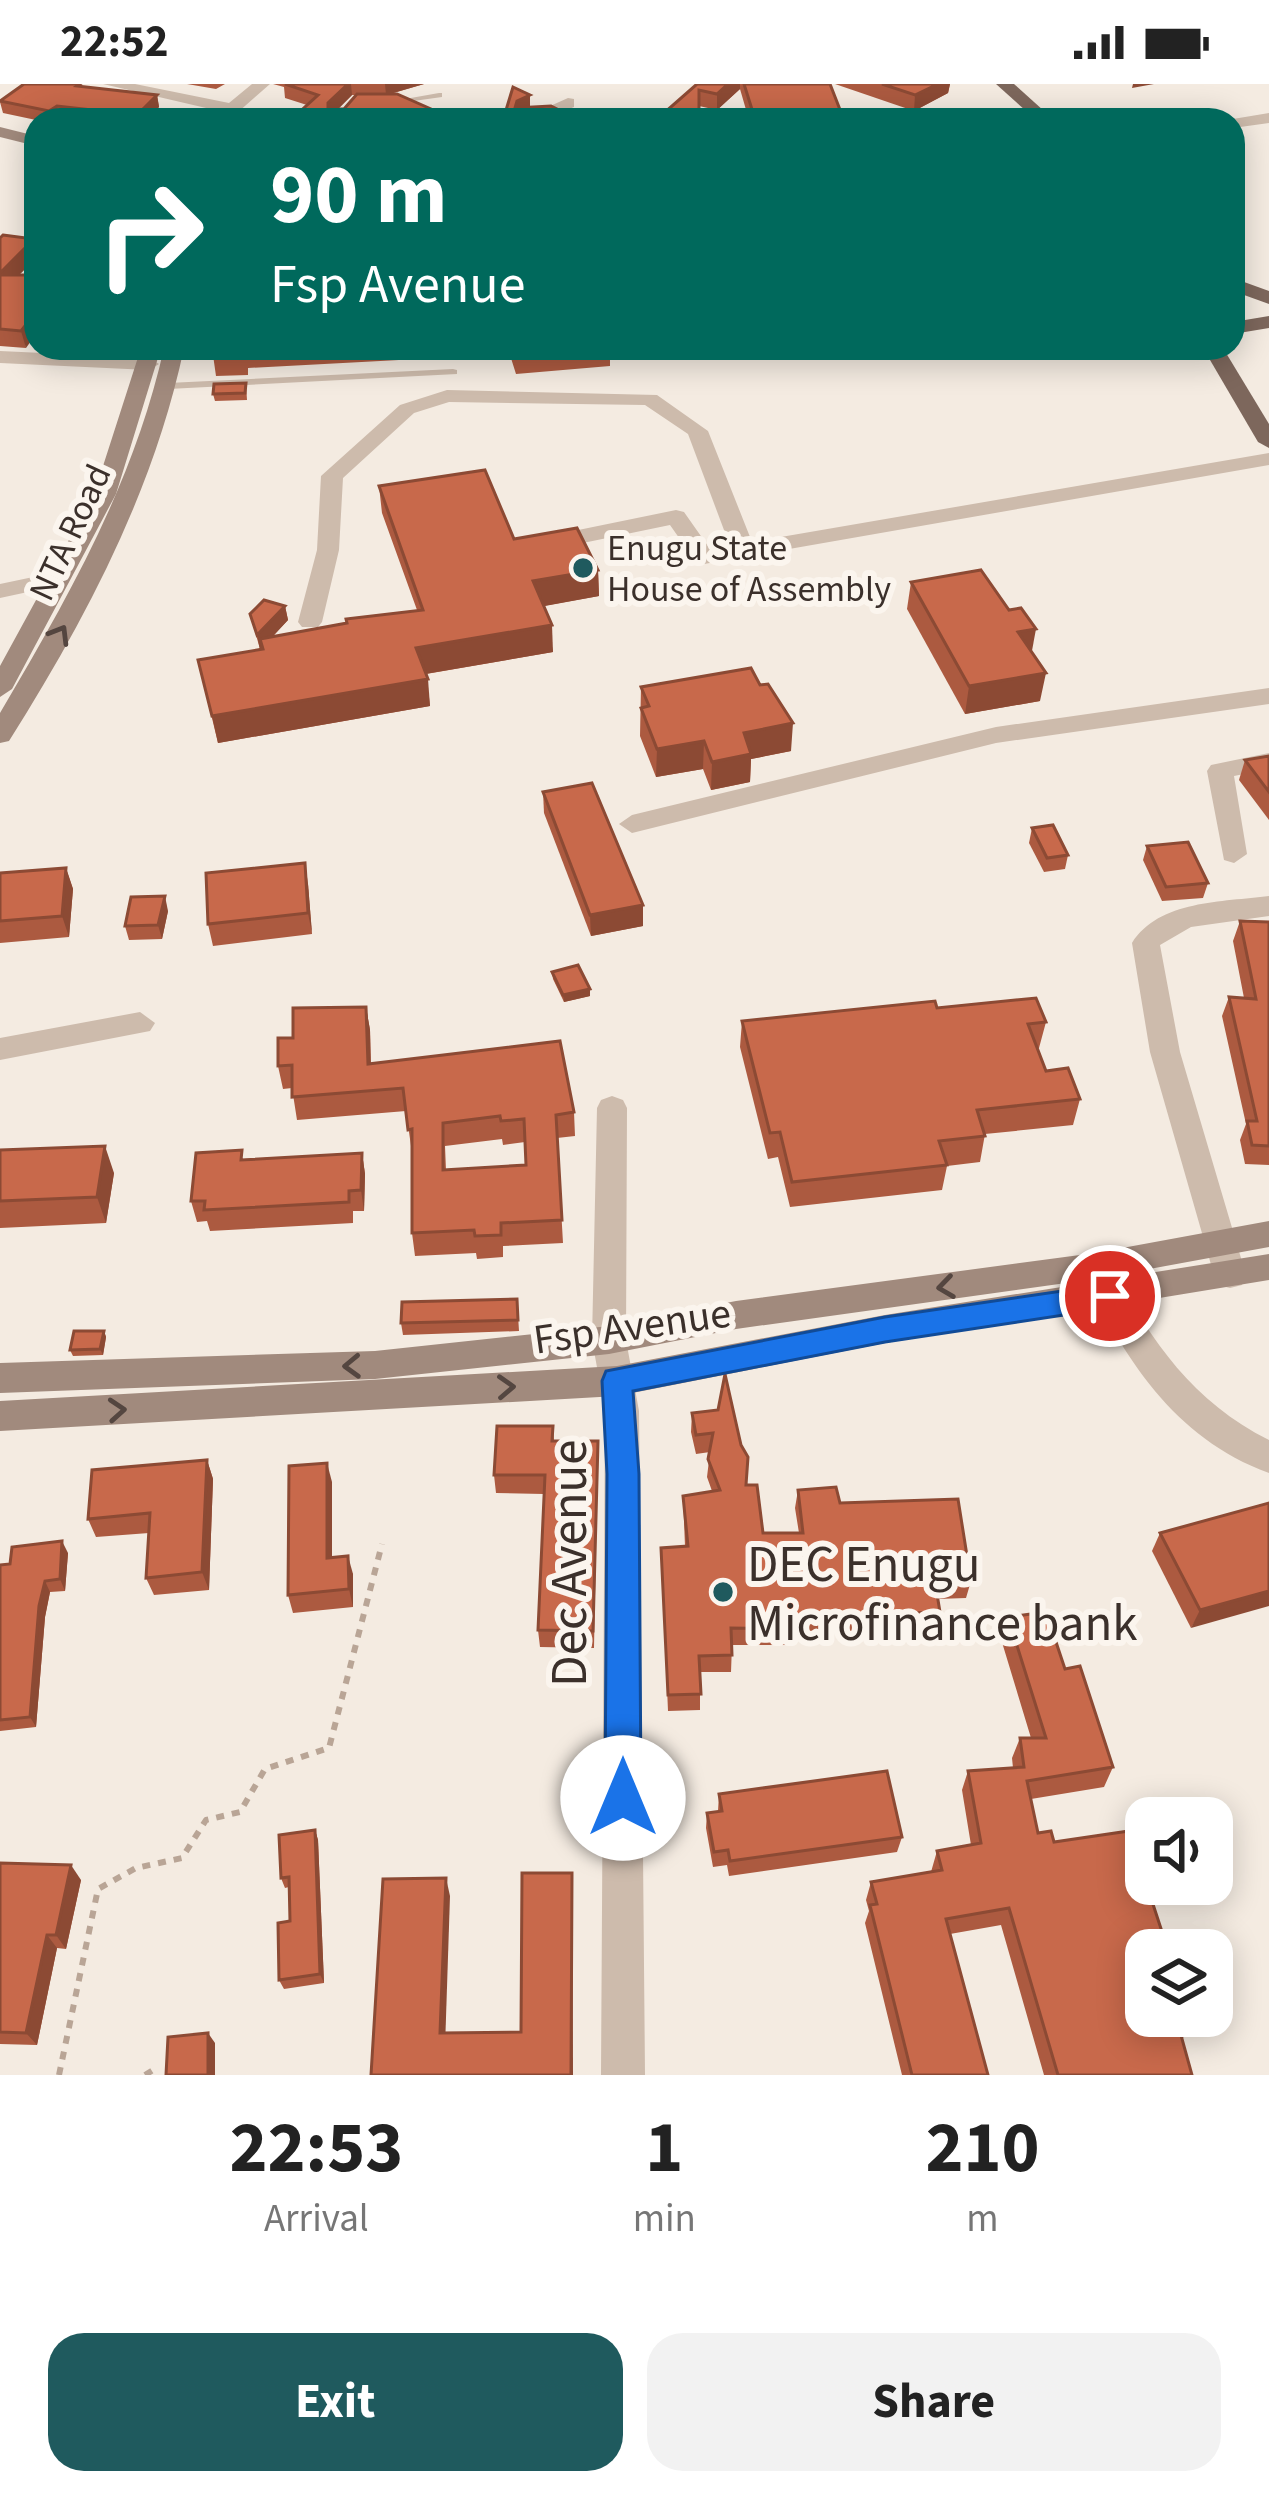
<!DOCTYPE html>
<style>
body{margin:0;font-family:"Source Sans 3",sans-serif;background:#f2f2f2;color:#222;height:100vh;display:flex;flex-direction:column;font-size:45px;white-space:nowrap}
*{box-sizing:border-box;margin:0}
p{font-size:39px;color:#767676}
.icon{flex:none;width:66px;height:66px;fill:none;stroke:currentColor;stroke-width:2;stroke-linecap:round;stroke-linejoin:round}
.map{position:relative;height:1991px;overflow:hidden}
.sheet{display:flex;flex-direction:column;background:#fff;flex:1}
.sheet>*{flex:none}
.guide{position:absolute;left:24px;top:24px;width:1221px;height:252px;border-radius:36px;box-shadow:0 6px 30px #0003;background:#00695c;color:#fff;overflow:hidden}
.fabs{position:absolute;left:1125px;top:1713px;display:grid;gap:24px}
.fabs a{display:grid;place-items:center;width:108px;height:108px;border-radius:24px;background:#fff;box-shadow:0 6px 30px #0003;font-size:60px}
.pin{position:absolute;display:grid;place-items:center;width:102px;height:102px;color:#fff;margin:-51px;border:6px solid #fff;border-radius:50%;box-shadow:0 3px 12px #0007}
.me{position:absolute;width:132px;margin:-66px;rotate:0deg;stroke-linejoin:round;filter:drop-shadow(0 0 9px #0008)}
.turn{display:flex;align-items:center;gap:42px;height:252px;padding:0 48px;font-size:54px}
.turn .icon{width:156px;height:156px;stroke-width:2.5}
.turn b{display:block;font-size:84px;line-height:102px}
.eta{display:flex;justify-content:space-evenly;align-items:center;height:204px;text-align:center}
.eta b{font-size:72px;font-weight:700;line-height:84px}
.cta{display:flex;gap:24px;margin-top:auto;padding:24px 48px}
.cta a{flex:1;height:138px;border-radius:36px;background:#1f5a5e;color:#fff;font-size:48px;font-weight:700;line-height:138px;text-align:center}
.cta a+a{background:#f2f2f2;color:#222}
.status{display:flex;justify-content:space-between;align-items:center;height:84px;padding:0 60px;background:#fff;direction:ltr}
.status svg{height:33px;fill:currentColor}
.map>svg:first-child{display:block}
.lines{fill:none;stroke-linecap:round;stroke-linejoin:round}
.path{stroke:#b9a596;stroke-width:6;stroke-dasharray:8 8;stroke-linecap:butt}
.service{fill:#cdbbac;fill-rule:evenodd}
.minor{fill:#cdbbac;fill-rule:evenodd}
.secondary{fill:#a18a7d;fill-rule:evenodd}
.primary{fill:#7d675c;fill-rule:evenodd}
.wall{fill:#ac5a40;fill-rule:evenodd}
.shaded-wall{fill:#8c4a34}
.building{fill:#c8694b;stroke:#8c4a34;stroke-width:3;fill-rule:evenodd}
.oneway{stroke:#544640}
.route{fill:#1a73e8;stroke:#114b97;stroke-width:3}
.poi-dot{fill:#1f5a5e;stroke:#fbf5ee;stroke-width:4.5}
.labels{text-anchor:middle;stroke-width:12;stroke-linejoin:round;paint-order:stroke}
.far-street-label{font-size:36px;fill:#3b302b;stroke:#fbf5ee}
.far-poi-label{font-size:36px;fill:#3b302b;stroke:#fbf5ee;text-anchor:start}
.street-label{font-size:42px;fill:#3b302b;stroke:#fbf5ee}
.near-street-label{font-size:51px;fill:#3b302b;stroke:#fbf5ee}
.near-poi-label{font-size:51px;fill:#3b302b;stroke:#fbf5ee;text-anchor:start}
</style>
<div class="status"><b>22:52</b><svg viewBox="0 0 49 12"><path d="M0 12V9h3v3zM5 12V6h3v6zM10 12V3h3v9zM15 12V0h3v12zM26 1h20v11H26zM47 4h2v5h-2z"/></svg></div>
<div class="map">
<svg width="1269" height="1991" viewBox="0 0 1269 1991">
<rect width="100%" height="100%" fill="#f4ebe1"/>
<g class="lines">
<g class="path">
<path d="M59,1991L98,1805L136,1784L182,1774L206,1736L240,1728L265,1685L329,1664L382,1460"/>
<path d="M145,1991L158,1983"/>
</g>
<g class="service">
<path d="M439,9H442V13L392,20L388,18Z"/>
<path d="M453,285L457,286V290L168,305L163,302L168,299Z"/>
</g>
<g class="minor">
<path d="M103,0H135L229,19L252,0H270L229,36H211L219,27Z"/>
<path d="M568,14L574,15V23L542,36H519Z"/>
<path d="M1269,29V39L1233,44V36H1227Z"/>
<path d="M0,267L149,274L159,280L149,286L0,279Z"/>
<path d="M447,306L657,311L708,347L752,458L1269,369V381L704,480L696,478L670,441L549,466L538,459L549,452L676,426L684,428L710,465L730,462L688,350L645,321L449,318L414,329L343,394L339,466L322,538L318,543H302L298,538L317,466L321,392L400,321Z"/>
<path d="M57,488L65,490V500L0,514V500Z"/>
<path d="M1269,604V620L996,659L632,749L619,740L632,731L996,643Z"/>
<path d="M1269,669V685L1234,692L1247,770L1234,779L1224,776L1207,687L1211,681Z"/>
<path d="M1269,812V832L1191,843L1160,861L1180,968L1246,1191L1242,1201L1230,1204L1218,1201L1214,1191L1150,968L1132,859C1159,816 1223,818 1269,812Z"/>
<path d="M140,928L155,939L150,947L0,976V954Z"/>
<path d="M612,1012L623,1016L627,1024L626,1256L639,1327L645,1991H601L605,1327L592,1256L597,1024L601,1016Z"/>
<path d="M1095,1169L1107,1173C1146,1250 1189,1316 1269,1356V1389C1171,1353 1123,1271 1079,1182L1083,1173Z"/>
</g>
<g class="secondary">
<path d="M0,43L36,52V62L0,53Z"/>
<path d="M141,264H161L116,410L12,605L0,613V582L94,410Z"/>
<path d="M164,264H184C154,406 86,535 9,657L0,659V629C69,512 134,398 164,264Z"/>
<path d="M1269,1137V1163L1095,1195L736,1245L609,1270L375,1295L0,1309V1279L375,1267L609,1242L736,1217L1095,1169Z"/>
<path d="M1269,1170V1196L885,1259L617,1312L0,1347V1317L617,1282L885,1231Z"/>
</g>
<g class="primary">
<path d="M996,0H1014L1054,36H1036Z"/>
<path d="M1233,194L1269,207V220L1233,207Z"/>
<path d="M1269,232V244L1233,250V238Z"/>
<path d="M1203,264H1223L1269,340V364L1258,358Z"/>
</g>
</g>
<g class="wall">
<path d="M187,0H225L216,5Z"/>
<path d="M273,0H424L390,10L456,36H294V33L307,21L285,14L284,3ZM352,11H356L344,25H338Z"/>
<path d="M697,0H830L844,36H749L740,5L717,26L699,22Z"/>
<path d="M835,0H950L948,9L914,27Z"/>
<path d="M157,11L159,23L146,36H81L60,34L56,36H36L3,29L0,18Z"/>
<path d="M0,154L36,162V174L19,191L26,264L0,262Z"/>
<path d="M212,264H398L399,276L248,284V291L216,292Z"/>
<path d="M448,264H687V268L610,275V282L516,290L510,271H449Z"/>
<path d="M246,299L247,316L215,317L213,310Z"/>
<path d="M379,402L598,486L599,512L543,522L553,568L426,590L430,622L218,659L198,576L260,565L250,530L285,522L288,536L272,553L417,526L382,429Z"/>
<path d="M911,498L1032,568L1040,617L965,630L907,525Z"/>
<path d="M641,603L791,667L751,675L750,698L711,706L703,685L656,693L640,652Z"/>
<path d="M1269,672V736L1239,696L1245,676Z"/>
<path d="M543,708L643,842L591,852L544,729Z"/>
<path d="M1032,744L1068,771L1065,785L1044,788L1029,759Z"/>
<path d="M1147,762L1208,799L1203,814L1162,817L1143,776Z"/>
<path d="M66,784L73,805L69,853L0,859V789Z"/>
<path d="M308,800L312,850L213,862L208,840Z"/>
<path d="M168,827L162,855L129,856L125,842Z"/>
<path d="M1240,837L1269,838V1081L1245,1080L1240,1056L1246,1040L1222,932L1229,913L1244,914L1233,857Z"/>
<path d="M552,888L590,912L564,918L553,895Z"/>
<path d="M366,923L370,946L371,979L574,1028L575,1052L557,1054L563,1159L503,1162V1173L477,1175L476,1169L415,1172L412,1149V1069L406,1027L297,1036L292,1004L283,1005L278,982L293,954ZM502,1055L503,1061L525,1058L526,1081L446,1086L445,1062Z"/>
<path d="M937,924L1046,938L1039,964H1037L1046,987L1080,1015L1073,1041L985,1050L980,1078L947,1082L942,1106L790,1123L778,1073L768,1075L740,963L742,937Z"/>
<path d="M0,1066L114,1089L106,1139L0,1144Z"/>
<path d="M362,1069L365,1090L364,1127H353V1139L210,1147L207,1137L197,1138L191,1117L244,1075Z"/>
<path d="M517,1215L519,1247L403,1251L401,1239Z"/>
<path d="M104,1247L106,1253L103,1271L73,1272L70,1266Z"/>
<path d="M718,1326L763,1449H799L795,1424L798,1406L840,1419L971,1497L966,1514L937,1515L940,1528L935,1545L787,1550L786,1561H732L731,1588H700V1626L668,1627L661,1464L685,1462L683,1412L712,1407L707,1393L710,1368L696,1370L691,1348L692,1329Z"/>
<path d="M553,1342L554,1357H598L594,1564L540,1563L538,1546L544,1410L496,1409L494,1391Z"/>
<path d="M207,1376L213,1395L209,1506L154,1511L146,1494L149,1449L96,1453L88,1435Z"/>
<path d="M332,1398V1473L353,1490V1523L293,1529L288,1511Z"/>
<path d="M1269,1419L1191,1544L1152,1467L1160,1449Z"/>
<path d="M68,1469L65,1507L50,1508L45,1533L36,1643L0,1647V1481Z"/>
<path d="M1008,1533L1065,1585L1113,1683L1104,1703L1031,1715L1038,1749L1054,1758L1193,1942L1182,1955L1192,1991H1044L1001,1841L950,1850L988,1991H902L865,1839L869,1827L866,1816L871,1798L931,1788L937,1767L971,1761L962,1706L968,1687L1013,1684L1012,1674L1020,1654H1031L1001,1555Z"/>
<path d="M719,1710L902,1753L897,1768L729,1792L727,1781L713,1783L706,1744L707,1729L718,1727Z"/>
<path d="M315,1746L318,1756L324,1899L284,1905L279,1896L290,1837L289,1803L285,1804L281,1794Z"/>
<path d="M0,1779L81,1796L66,1865L57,1864L37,1961L0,1960Z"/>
</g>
<g class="shaded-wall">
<path d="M348,0H351L352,11L330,33L328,19Z"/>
<path d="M385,0H424L386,11Z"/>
<path d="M728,0H740V5L717,26V10Z"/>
<path d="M938,0H950L948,9L914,27L915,11Z"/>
<path d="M1133,0H1154L1132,4Z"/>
<path d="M157,11L159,23L146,36H138L137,31Z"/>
<path d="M530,11V26L515,24L517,17Z"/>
<path d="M57,22L60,34L51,36L49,27Z"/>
<path d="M34,155L36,174L3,207L0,189Z"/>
<path d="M36,228V250L26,264L21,247Z"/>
<path d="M598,486L599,512L534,524L533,497Z"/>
<path d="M285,522L288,536L263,563L260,555L262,564L260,566L257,551Z"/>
<path d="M552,541L553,568L419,591L416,564Z"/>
<path d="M1036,545L1031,572L1018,548Z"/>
<path d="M1046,589L1040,617L965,630L969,602Z"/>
<path d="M428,595L430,622L218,659L212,632Z"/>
<path d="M793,639L791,667L751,675L750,698L711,706L712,678L744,649Z"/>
<path d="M704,657L703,685L656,693L657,665Z"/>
<path d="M305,779L308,800L312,850L308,829Z"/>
<path d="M66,784L73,805L69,853L62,832Z"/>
<path d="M165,812L168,827L162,855L158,841Z"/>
<path d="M643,821V842L591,852L590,831Z"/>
<path d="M590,905V912L564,918L563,911Z"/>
<path d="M366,923L370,946L371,1003L368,980Z"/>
<path d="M105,1062L114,1089L106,1139L97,1113Z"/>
<path d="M362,1069L365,1090L364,1127L361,1106Z"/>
<path d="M104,1247L106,1253L103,1271L100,1265Z"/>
<path d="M207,1376L213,1395L209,1506L202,1488Z"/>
<path d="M327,1379L332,1398V1492L327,1474Z"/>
<path d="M62,1457L68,1469L65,1507L60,1495Z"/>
<path d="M348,1472L353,1490V1523L349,1505Z"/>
<path d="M45,1497L50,1508L45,1533L36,1643L30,1633L39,1522Z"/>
<path d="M1269,1507V1522L1191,1544L1200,1526Z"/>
<path d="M315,1746L318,1756L324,1899L320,1890Z"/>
<path d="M71,1781L81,1796L66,1865L56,1851Z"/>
<path d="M572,1789L573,1991H571Z"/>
<path d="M446,1794L450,1812L445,1964L440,1949Z"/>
<path d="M47,1851L57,1864L37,1961L26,1949Z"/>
<path d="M208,1949L215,1959V1991H208Z"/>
</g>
<g class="building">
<path d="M24,0H80L77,2L157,11L137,31L57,22L49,27L0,17Z"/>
<path d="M285,0H348L328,19V25H344L357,10H397L456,36H297L294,33L318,11Z"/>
<path d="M697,0H728L717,10L699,6V36H656Z"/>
<path d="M744,0H830L844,36H792L791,33L755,35Z"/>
<path d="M882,0H938L915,11Z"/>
<path d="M513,3L530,11L517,17L515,24L551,22L579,36H503Z"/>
<path d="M3,151L34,155L0,189V154Z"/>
<path d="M0,191H36V228L21,247L0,245Z"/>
<path d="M212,264H244V266L212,268Z"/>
<path d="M246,299L245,309L213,310L214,300Z"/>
<path d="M485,386L514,455L577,444L598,486L533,497L552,541L416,564L428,595L212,632L198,576L263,565L260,555L347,539L346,535L423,526L379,402Z"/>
<path d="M981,486L1009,526L1021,524L1036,545L1018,548L1046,589L969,602L911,498Z"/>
<path d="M264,516L285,522L257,551L250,530Z"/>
<path d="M751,584L760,601L768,600L793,639L744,649L751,670L712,678L704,657L657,665L641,624L649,622L641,603Z"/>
<path d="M1269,672V708L1245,676Z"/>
<path d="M592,699L643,821L590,831L543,708Z"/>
<path d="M1053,741L1068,771L1047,774L1032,744Z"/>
<path d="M1188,758L1208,799L1166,803L1147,762Z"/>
<path d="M305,779L308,829L208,840L206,789Z"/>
<path d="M66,784L62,832L0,837V789Z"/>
<path d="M165,812L158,841L125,842L131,813Z"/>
<path d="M1240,837L1269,838V1062L1252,1061L1247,1037H1257L1229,913L1256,915Z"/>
<path d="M578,881L590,905L563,911L552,888Z"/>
<path d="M1036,914L1046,938L1028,940L1046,987L1068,984L1080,1015L977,1026L985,1052L939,1057L947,1081L792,1098L780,1048L770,1049L742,937L935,917L937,924Z"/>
<path d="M366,923L368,980L560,957L574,1028L556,1031L562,1136L501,1139V1151L475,1152L474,1146L412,1149V1045L408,1046L403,1004L292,1013V981L278,982V954H293V924ZM500,1032L501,1037L524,1035L526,1081L443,1086V1039Z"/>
<path d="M105,1062L97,1113L0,1117V1066Z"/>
<path d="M242,1066L241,1076L362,1069L361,1106L349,1107V1118L204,1126L205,1117H191L196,1069Z"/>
<path d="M517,1215L518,1236L401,1239L402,1218Z"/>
<path d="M74,1247H104L100,1265L70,1266Z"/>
<path d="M725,1290L741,1361L748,1373L746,1401H757L763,1449H803L798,1406L836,1403L840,1419L958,1415L971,1497L935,1498L940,1528L787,1533L788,1545L731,1544L732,1571L699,1572L701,1610L668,1611L661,1464L688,1462L683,1412L720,1406L708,1375L713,1349L696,1351L692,1329L718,1326Z"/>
<path d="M497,1342H553L552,1357H598L593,1547L538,1546L545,1391H494Z"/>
<path d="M207,1376L202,1488L146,1494L150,1429L88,1435L92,1386Z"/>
<path d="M327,1379V1474L348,1472L349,1505L288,1511L289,1382Z"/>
<path d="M1269,1419V1507L1200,1526L1160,1449Z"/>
<path d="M62,1457L60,1495L45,1497L39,1522L30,1633L0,1636V1481L10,1480L12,1463Z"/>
<path d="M1046,1528L1065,1585L1080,1582L1113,1683L1027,1697L1038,1749L1051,1747L1054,1758L1129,1747L1168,1866H1146V1932H1189L1193,1942L1179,1944L1192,1991H1058L1009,1824L946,1835L988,1991H912L870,1821L877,1820L871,1798L942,1786L937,1767L981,1759L968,1687L1024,1683L1020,1654H1046L1008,1533Z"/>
<path d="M887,1687L902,1753L730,1777L728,1766L714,1768L707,1729L722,1727L719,1710Z"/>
<path d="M315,1746L320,1890L279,1896L278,1839L290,1837L289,1793L281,1794L279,1751Z"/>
<path d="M0,1779L71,1781L56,1851H47L26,1949L0,1948Z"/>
<path d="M522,1789H572L571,1991H371L383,1795L446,1794L440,1949L521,1948Z"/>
<path d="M208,1949V1991H166L168,1953Z"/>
</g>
<defs><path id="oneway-chevron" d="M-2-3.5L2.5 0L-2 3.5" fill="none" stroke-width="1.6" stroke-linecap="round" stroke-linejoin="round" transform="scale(3)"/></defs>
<g class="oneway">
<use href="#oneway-chevron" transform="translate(60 550) rotate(-59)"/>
<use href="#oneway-chevron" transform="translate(946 1203) rotate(172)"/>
<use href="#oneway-chevron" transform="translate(352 1282) rotate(178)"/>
<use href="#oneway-chevron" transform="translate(506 1303) rotate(-3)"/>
<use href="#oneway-chevron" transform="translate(117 1326) rotate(-4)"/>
</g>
<path class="route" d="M1110,1200L1120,1203L1125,1212L1120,1221L1110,1224L885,1258L633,1307L639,1390L641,1714L636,1726L623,1732L610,1726L605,1714L607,1390L602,1297L606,1287L885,1233Z"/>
<g class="poi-dot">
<circle cx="583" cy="484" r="12"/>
<circle cx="723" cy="1508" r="12"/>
</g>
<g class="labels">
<g class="far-street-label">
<text transform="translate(69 448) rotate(-65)" y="13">NTA Road</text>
</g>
<g class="far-poi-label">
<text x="607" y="476">Enugu State<tspan x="607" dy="41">House of Assembly</tspan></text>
</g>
<g class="street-label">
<text transform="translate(632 1241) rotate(-8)" y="15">Fsp Avenue</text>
</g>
<g class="near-street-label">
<text transform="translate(568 1479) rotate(-90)" y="18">Dec Avenue</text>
</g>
<g class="near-poi-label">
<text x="747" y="1497">DEC Enugu<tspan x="747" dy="59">Microfinance bank</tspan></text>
</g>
</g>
</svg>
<div class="fabs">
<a><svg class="icon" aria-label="sound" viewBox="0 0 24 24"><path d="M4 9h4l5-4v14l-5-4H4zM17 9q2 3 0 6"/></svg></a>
<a><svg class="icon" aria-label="layers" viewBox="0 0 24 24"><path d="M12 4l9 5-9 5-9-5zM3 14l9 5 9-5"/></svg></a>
</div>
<div class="pin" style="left:1110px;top:1212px;background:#d93025"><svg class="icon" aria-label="arrive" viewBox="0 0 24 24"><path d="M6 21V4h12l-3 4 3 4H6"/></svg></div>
<svg class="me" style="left:623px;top:1714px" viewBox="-20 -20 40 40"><circle r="19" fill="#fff"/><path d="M0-13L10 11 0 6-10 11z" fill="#1a73e8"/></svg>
<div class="guide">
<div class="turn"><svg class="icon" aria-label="right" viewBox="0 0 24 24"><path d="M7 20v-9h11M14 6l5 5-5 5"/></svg><div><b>90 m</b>Fsp Avenue</div></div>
</div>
</div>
<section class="sheet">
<div class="eta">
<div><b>22:53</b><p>Arrival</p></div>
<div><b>1</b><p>min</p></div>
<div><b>210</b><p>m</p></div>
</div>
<div class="cta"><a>Exit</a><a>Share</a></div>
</section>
